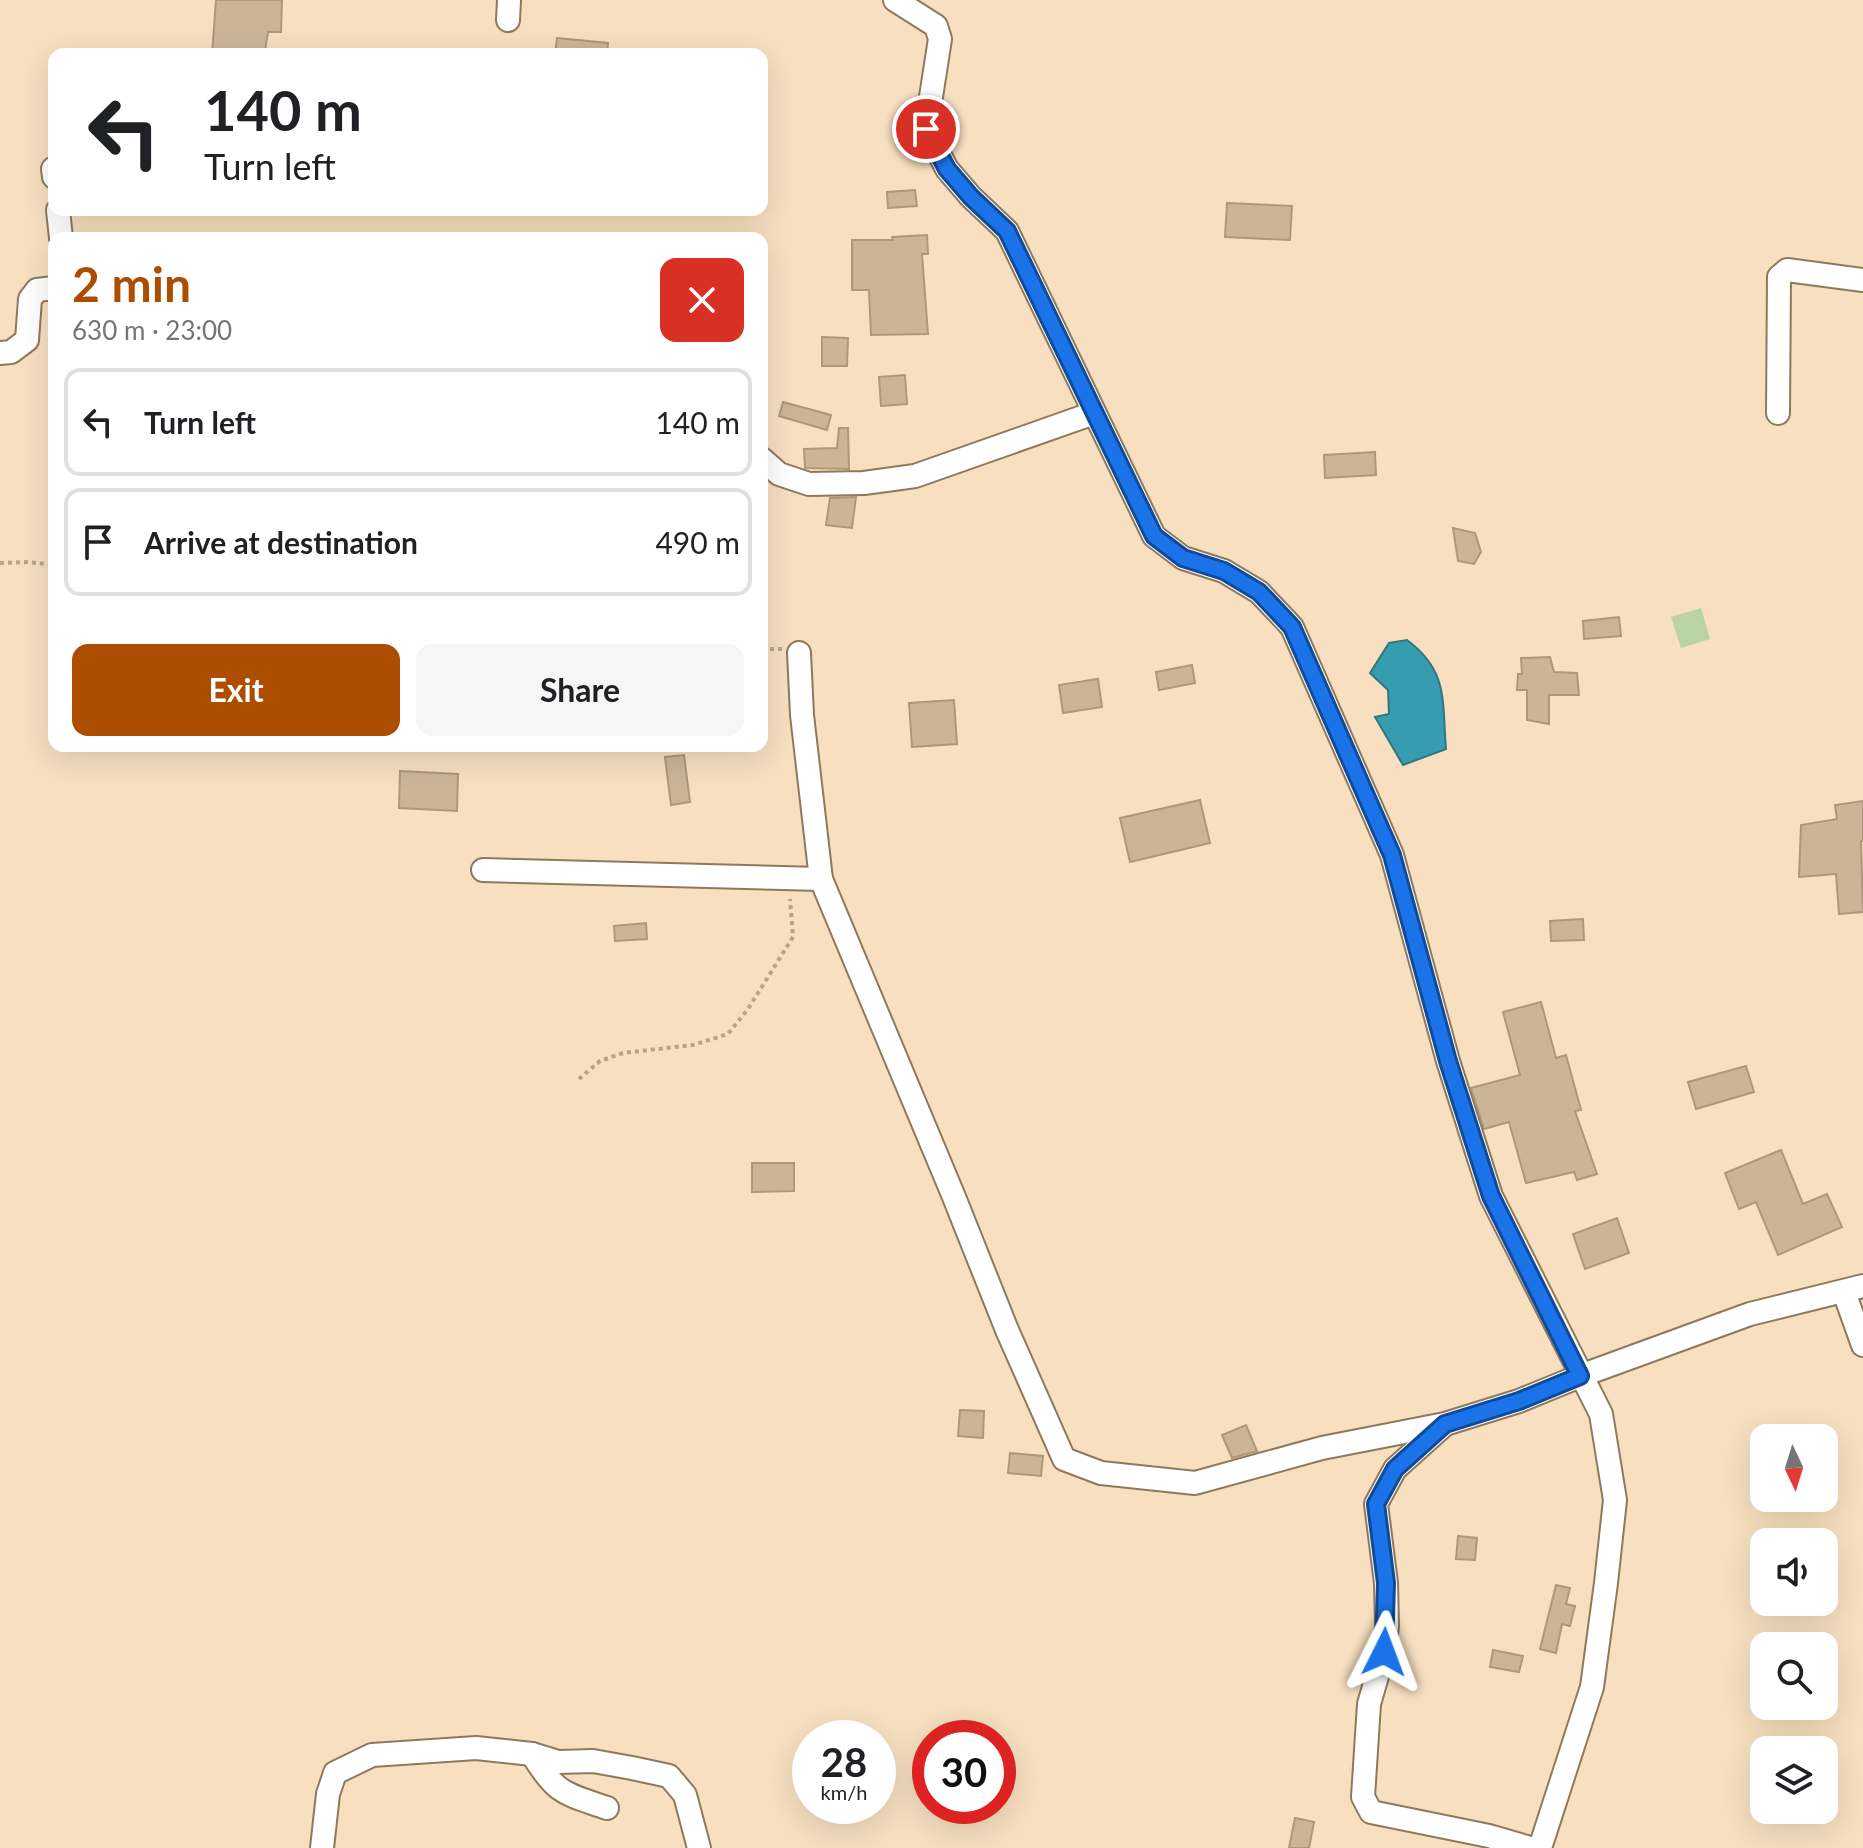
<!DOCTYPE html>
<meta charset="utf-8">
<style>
body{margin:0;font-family:Lato,sans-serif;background:#f6f6f6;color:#202124;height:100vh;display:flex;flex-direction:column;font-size:30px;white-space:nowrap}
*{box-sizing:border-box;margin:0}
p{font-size:26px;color:#757577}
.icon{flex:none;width:44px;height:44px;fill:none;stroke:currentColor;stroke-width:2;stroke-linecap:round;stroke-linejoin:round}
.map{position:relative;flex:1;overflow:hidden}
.details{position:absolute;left:48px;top:232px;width:720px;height:520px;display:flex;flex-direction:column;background:#fff;border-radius:16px;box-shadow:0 8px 32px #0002}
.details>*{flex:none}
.guide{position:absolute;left:48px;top:48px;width:720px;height:168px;border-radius:16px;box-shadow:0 8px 32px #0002;background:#fff;color:#202124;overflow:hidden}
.needle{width:52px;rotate:176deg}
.buttons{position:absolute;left:1750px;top:1424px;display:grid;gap:16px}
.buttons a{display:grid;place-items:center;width:88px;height:88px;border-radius:16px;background:#fff;box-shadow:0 8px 32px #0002;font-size:40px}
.speed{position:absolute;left:792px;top:1720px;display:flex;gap:16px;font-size:40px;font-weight:700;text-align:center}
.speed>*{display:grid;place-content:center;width:104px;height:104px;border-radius:50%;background:#fff;box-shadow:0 8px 32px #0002;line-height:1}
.speed small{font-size:20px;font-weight:400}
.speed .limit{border:12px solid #d22;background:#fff;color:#111}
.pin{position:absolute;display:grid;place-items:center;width:68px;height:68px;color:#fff;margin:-34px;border:4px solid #fff;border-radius:50%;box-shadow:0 2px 8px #0007}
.me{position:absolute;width:88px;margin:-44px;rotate:3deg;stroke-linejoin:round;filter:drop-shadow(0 0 6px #0008)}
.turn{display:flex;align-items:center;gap:28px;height:168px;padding:0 24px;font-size:36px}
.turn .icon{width:104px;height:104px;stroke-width:2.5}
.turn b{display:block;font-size:56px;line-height:68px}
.round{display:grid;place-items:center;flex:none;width:84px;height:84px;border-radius:16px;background:#f6f6f6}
.overview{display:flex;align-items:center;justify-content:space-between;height:136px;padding:0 24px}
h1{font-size:48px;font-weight:700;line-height:60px;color:#ac4d00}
.primary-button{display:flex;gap:16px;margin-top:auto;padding:16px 24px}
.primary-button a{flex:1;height:92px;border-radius:16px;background:#ac4d00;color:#fff;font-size:32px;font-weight:700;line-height:92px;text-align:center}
.primary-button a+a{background:#f6f6f6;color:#202124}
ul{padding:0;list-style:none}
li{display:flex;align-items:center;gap:24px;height:108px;margin:0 16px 12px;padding:0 8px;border:4px solid #e0e0e0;border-radius:16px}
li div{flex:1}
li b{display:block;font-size:30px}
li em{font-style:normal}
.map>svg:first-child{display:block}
.green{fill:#bad3a2}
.water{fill:#369cb0;stroke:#317680;stroke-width:2}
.building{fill:#ccb597;stroke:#ae977a;stroke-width:2}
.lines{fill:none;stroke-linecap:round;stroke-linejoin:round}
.minor-casing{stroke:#8f795d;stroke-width:26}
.path{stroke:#b6a389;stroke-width:4;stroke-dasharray:4 4;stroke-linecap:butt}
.minor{stroke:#fff;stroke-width:22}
.route-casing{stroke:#114b97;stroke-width:20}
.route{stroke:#1a73e8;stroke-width:14}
</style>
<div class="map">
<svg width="1863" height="1848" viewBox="0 0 1863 1848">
<rect width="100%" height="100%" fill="#f7dfc0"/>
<path class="green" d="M1701,608L1710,639L1681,648L1671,617Z"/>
<path class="water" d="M1407,640C1449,671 1442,702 1446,749L1403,765L1375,717L1389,714L1388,690L1370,673L1389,643Z"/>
<g class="building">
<path d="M216,0H282L281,32H268L265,51L244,49L243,54H212Z"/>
<path d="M557,38L608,43L607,54H555Z"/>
<path d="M915,190L917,206L888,208L887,192Z"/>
<path d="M1227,203L1292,206L1290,240L1225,237Z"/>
<path d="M927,235L928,254H922L928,334L871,335L869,290H852V240H893L892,237Z"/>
<path d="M822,337L848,338L847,366H822Z"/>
<path d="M905,375L907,404L881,406L879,377Z"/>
<path d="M783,402L831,415L827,430L779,416Z"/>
<path d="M839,428H848L849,469L805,468L804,449L837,448Z"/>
<path d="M1375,452L1376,475L1325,478L1324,455Z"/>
<path d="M856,497L852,528L826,525L830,498Z"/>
<path d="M1453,528L1475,533L1481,552L1474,564L1458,561Z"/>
<path d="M1619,617L1621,636L1584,639L1583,621Z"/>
<path d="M1550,657L1554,672L1577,673L1579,695H1549V724L1527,720V690H1517L1518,674H1522L1521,658Z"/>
<path d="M1192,665L1195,683L1159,690L1156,672Z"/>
<path d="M1098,679L1102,707L1063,713L1059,685Z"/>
<path d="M954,700L957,744L912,747L909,703Z"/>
<path d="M684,755L690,802L671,805L665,757Z"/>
<path d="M400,771L458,774L457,811L399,808Z"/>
<path d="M1200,800L1210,843L1130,862L1120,818Z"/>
<path d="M1863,801V841H1861L1863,912L1839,914L1836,874L1799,877L1801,825L1837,819L1835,805Z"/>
<path d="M1583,919L1584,940L1551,941L1550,921Z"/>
<path d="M646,923L647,939L615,941L614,926Z"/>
<path d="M1541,1002L1556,1058L1566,1055L1581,1110L1575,1111L1597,1174L1577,1180L1574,1172L1526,1183L1509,1122L1484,1129L1471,1088L1520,1075L1503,1012Z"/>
<path d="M1746,1066L1754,1092L1696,1109L1688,1082Z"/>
<path d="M1781,1150L1803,1204L1827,1194L1842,1227L1778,1255L1756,1202L1739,1209L1725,1173Z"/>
<path d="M752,1163H794V1191L752,1192Z"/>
<path d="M1617,1218L1629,1253L1585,1269L1573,1234Z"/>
<path d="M960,1410L984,1411L983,1438L958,1436Z"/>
<path d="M1246,1425L1257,1451L1232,1458L1222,1435Z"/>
<path d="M1010,1453L1043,1456L1041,1476L1008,1473Z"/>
<path d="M1458,1536L1477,1538L1475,1560L1456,1559Z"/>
<path d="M1556,1585L1570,1588L1566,1604L1575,1606L1570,1626L1562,1624L1556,1653L1540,1649Z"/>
<path d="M1493,1650L1523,1656L1519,1672L1490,1667Z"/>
<path d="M1295,1818L1314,1822L1309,1848H1289Z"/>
</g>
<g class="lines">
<g class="minor-casing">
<g id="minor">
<path d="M895,0L936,26L940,39L926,129L947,169L971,197L1007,231L1154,536L1183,558L1224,571L1259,592L1292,627L1392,855L1448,1061L1491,1196L1601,1414L1615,1500L1606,1583L1592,1687L1540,1848"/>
<path d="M508,20L509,0"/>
<path d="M53,169L54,177"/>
<path d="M58,210L61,238"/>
<path d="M0,353L11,352L27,340L30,299L37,290L54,288"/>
<path d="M1778,413L1779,277L1787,270L1863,280"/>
<path d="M762,459L779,474L809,484L864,483L915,476L1094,413"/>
<path d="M799,653L802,715L821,879L954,1197L1007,1330L1064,1459L1101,1473L1195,1483L1322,1448L1445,1424L1519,1401L1580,1376L1750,1314L1863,1286"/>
<path d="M483,870L821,879"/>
<path d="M1844,1292L1863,1345"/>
<path d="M1444,1425L1395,1469L1376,1504L1386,1583L1387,1626L1384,1652L1369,1704L1363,1797L1371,1812L1489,1836L1530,1848"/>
<path d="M532,1754C557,1795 564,1793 607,1808"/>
<path d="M322,1848L328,1794L335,1773L372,1755L476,1748L532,1754L558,1762L593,1761L632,1768L669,1776L685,1795L699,1848"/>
</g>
</g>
<g class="path">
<path d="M0,563L28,562L54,565"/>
<path d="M762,649H782"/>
<path d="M579,1079L600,1061L623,1053L693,1045L728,1034L748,1009L793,937L790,899"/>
</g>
<use href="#minor" class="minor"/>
</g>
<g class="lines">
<g class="route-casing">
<path id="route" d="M926,129L947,169L971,197L1007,231L1154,536L1183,558L1224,571L1259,592L1292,627L1392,855L1448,1061L1491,1196L1580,1376L1519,1401L1445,1424L1395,1469L1376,1504L1386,1583L1384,1652"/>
</g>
<use href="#route" class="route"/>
</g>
</svg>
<div class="buttons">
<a><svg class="needle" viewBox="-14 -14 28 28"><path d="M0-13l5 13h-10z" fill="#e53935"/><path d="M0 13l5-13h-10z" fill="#757577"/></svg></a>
<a><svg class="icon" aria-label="sound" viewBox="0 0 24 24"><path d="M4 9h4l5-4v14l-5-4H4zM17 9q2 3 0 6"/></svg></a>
<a><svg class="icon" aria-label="search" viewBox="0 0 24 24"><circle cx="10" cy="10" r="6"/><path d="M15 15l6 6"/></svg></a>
<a><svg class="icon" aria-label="layers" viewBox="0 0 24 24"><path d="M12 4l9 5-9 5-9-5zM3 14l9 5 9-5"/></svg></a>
</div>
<div class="speed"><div>28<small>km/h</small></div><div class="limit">30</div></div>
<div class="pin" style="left:926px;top:129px;background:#d93025"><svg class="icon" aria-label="arrive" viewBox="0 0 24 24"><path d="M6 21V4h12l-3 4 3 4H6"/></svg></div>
<svg class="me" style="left:1384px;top:1652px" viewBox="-20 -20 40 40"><path d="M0-17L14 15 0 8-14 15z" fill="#1a73e8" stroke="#fff" stroke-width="4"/></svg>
<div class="guide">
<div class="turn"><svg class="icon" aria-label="left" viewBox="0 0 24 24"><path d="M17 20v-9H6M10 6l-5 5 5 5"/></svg><div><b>140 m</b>Turn left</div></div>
</div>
<section class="details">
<div class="overview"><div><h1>2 min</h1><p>630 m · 23:00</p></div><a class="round" style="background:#d93025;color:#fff"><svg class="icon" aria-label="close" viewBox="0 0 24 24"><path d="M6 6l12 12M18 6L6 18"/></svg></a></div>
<ul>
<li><svg class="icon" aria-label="left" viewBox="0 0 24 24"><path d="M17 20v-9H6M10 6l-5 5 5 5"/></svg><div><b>Turn left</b></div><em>140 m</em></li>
<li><svg class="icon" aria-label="arrive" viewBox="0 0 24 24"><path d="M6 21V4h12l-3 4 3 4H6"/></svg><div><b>Arrive at destination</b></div><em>490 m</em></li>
</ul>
<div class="primary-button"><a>Exit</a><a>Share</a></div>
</section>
</div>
